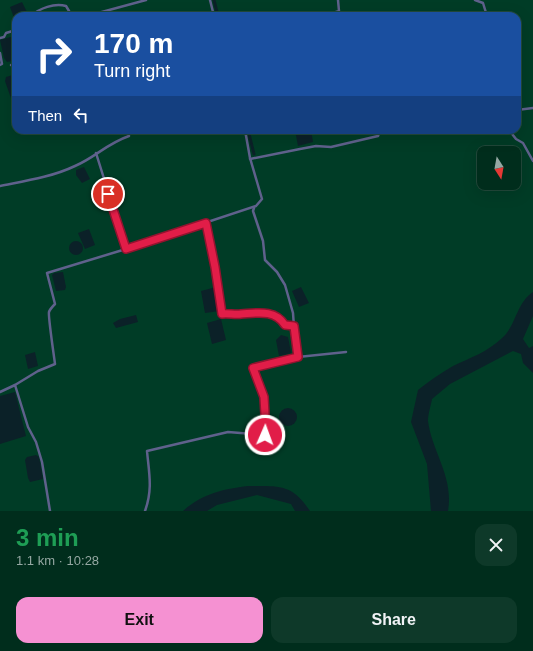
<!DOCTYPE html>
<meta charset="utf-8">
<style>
body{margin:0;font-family:Arial,sans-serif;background:#0e3929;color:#f1f3f6;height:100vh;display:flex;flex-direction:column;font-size:15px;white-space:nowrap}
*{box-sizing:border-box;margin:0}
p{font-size:13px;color:#95a8a3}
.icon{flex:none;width:22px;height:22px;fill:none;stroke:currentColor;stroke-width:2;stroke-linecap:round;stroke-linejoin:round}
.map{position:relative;height:511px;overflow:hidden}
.details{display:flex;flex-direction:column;background:#002d1c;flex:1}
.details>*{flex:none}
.top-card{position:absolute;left:12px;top:12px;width:509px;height:122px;border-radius:12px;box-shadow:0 4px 16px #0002,0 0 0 1px #22493b;background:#1a4fa0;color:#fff;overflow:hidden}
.needle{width:26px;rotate:169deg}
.controls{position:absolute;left:477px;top:146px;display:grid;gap:8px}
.controls a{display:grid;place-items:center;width:44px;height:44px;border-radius:8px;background:#002d1c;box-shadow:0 4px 16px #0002,0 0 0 1px #22493b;font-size:20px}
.pin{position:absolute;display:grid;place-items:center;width:34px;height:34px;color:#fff;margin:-17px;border:2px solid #fff;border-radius:50%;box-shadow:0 1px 4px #0007}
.me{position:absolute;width:44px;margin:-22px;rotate:2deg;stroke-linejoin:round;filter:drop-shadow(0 0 3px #0008)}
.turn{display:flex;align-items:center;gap:14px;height:84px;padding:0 16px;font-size:18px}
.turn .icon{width:52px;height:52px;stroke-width:2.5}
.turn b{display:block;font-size:28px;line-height:34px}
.then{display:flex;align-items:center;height:38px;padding:0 16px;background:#0003;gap:8px;font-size:15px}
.round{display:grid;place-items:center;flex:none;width:42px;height:42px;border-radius:12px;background:#0e3929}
.summary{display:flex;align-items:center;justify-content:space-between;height:68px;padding:0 16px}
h1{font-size:24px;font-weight:700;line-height:30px;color:#1e9e55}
.button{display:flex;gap:8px;margin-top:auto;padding:8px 16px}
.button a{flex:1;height:46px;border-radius:12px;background:#f591d2;color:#111;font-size:16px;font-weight:700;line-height:46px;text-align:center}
.button a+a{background:#0e3929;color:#f1f3f6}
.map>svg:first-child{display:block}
.water{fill:#0b2128}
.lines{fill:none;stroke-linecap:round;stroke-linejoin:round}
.canal{stroke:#0b2128;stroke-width:3}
.street{stroke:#5f618c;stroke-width:2.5}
.route-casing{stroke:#92132f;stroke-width:10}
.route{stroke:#e11d48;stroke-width:7}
</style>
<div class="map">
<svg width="533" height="511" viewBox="0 0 533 511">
<rect width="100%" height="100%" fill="#003c26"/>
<g class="water">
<path d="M22,2L29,16H16V23L10,7Z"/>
<path d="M10,37H14L16,40V60L7,62L4,58L0,40Z"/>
<path d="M16,74V103L13,104L5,81L6,77Z"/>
<path d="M295,130H311L313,142L298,146Z"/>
<path d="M84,167L90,179L82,183L76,175V170Z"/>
<path d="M89,229L95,245L85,249L78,233Z"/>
<circle cx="76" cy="248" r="7"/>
<path d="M63,272L66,287L65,290L56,291L52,275L54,273Z"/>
<path d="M216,287L220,311L205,313L201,291Z"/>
<path d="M301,287L309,303L299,307L292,291Z"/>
<path d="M533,292V316L523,339L529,348L533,346V373L523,363L521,354L513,351L450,384L432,399C431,405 428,414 428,421C432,452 454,477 448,511H431L427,464L411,422L418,390C429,381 441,373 453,366C470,358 487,352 501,339C516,327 516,303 533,292Z"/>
<path d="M136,315L138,322L116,328L113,323L120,319Z"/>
<path d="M221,319L226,340L212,344L207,323Z"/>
<path d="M281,335L288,337L291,353L279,356L276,340Z"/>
<path d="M35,352L38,366L28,369L25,355Z"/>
<path d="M15,392L26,436L0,444V396Z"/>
<circle cx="288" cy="417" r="9"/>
<path d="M36,455L39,457L43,479L30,482L28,478L25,460L27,457Z"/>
<path d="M248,486C278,486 292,483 310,511H295L291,504L257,495L217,505L207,511H183C202,494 223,489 248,486Z"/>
</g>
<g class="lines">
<g class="canal">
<path d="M214,0L218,16"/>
<path d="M248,130L254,154"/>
</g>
<g class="street">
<path d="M210,0L214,16"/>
<path d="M475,0L483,3L487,16"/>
<path d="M327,15L339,11L338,0"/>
<path d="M31,16C40,8 54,3 66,6L72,16"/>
<path d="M87,16L146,0"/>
<path d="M0,38L4,37L6,33L16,30"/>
<path d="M0,53L2,64L0,65"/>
<path d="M11,65L16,62"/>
<path d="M517,110L533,108"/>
<path d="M509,130L516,139L523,143L533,161"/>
<path d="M96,153L126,249"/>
<path d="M250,159L300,149L316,146L331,147L378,136L380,130"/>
<path d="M0,186C25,181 52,177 75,166C96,157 106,144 129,136L128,130"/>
<path d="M254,208L253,211L263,241L265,260L277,272L285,285L293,313L295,342L298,357"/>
<path d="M206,223L215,267L222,313L239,315L254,312L268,313L280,319L285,325L294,326"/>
<path d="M15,385L38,371L55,364C54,356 48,316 49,312C50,309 53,306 55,304L47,273L126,249L256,206L262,199L250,158L245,130"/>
<path d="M0,392L15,385L28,427L36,442L42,462L50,511"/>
<path d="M145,511C153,489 149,473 147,451L228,432L265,435L266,432L264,397L253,368L298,357L346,352"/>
</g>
</g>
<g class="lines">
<g class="route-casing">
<path id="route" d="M108,194L126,249L206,223L215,267L222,314C228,313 235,315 241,314C257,313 275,309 285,325L294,326L298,357L253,368L264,397L266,432L265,435"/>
</g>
<use href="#route" class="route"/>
</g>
</svg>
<div class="controls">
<a><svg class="needle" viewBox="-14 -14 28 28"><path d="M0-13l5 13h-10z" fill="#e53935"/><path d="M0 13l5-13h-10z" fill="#95a8a3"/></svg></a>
</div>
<div class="pin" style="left:108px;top:194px;background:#d93025"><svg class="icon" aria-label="arrive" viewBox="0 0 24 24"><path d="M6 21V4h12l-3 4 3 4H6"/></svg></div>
<svg class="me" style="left:265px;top:435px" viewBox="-20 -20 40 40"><circle r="17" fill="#e11d48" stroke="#fff" stroke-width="3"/><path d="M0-11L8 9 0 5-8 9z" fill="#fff"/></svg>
<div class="top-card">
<div class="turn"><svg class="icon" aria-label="right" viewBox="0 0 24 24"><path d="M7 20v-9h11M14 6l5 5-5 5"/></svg><div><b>170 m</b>Turn right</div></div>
<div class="then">Then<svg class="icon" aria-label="left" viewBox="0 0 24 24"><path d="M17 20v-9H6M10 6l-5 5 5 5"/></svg></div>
</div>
</div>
<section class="details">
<div class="summary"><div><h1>3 min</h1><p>1.1 km · 10:28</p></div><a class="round"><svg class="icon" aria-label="close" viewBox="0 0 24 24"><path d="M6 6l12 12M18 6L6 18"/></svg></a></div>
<div class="button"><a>Exit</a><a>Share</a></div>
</section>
